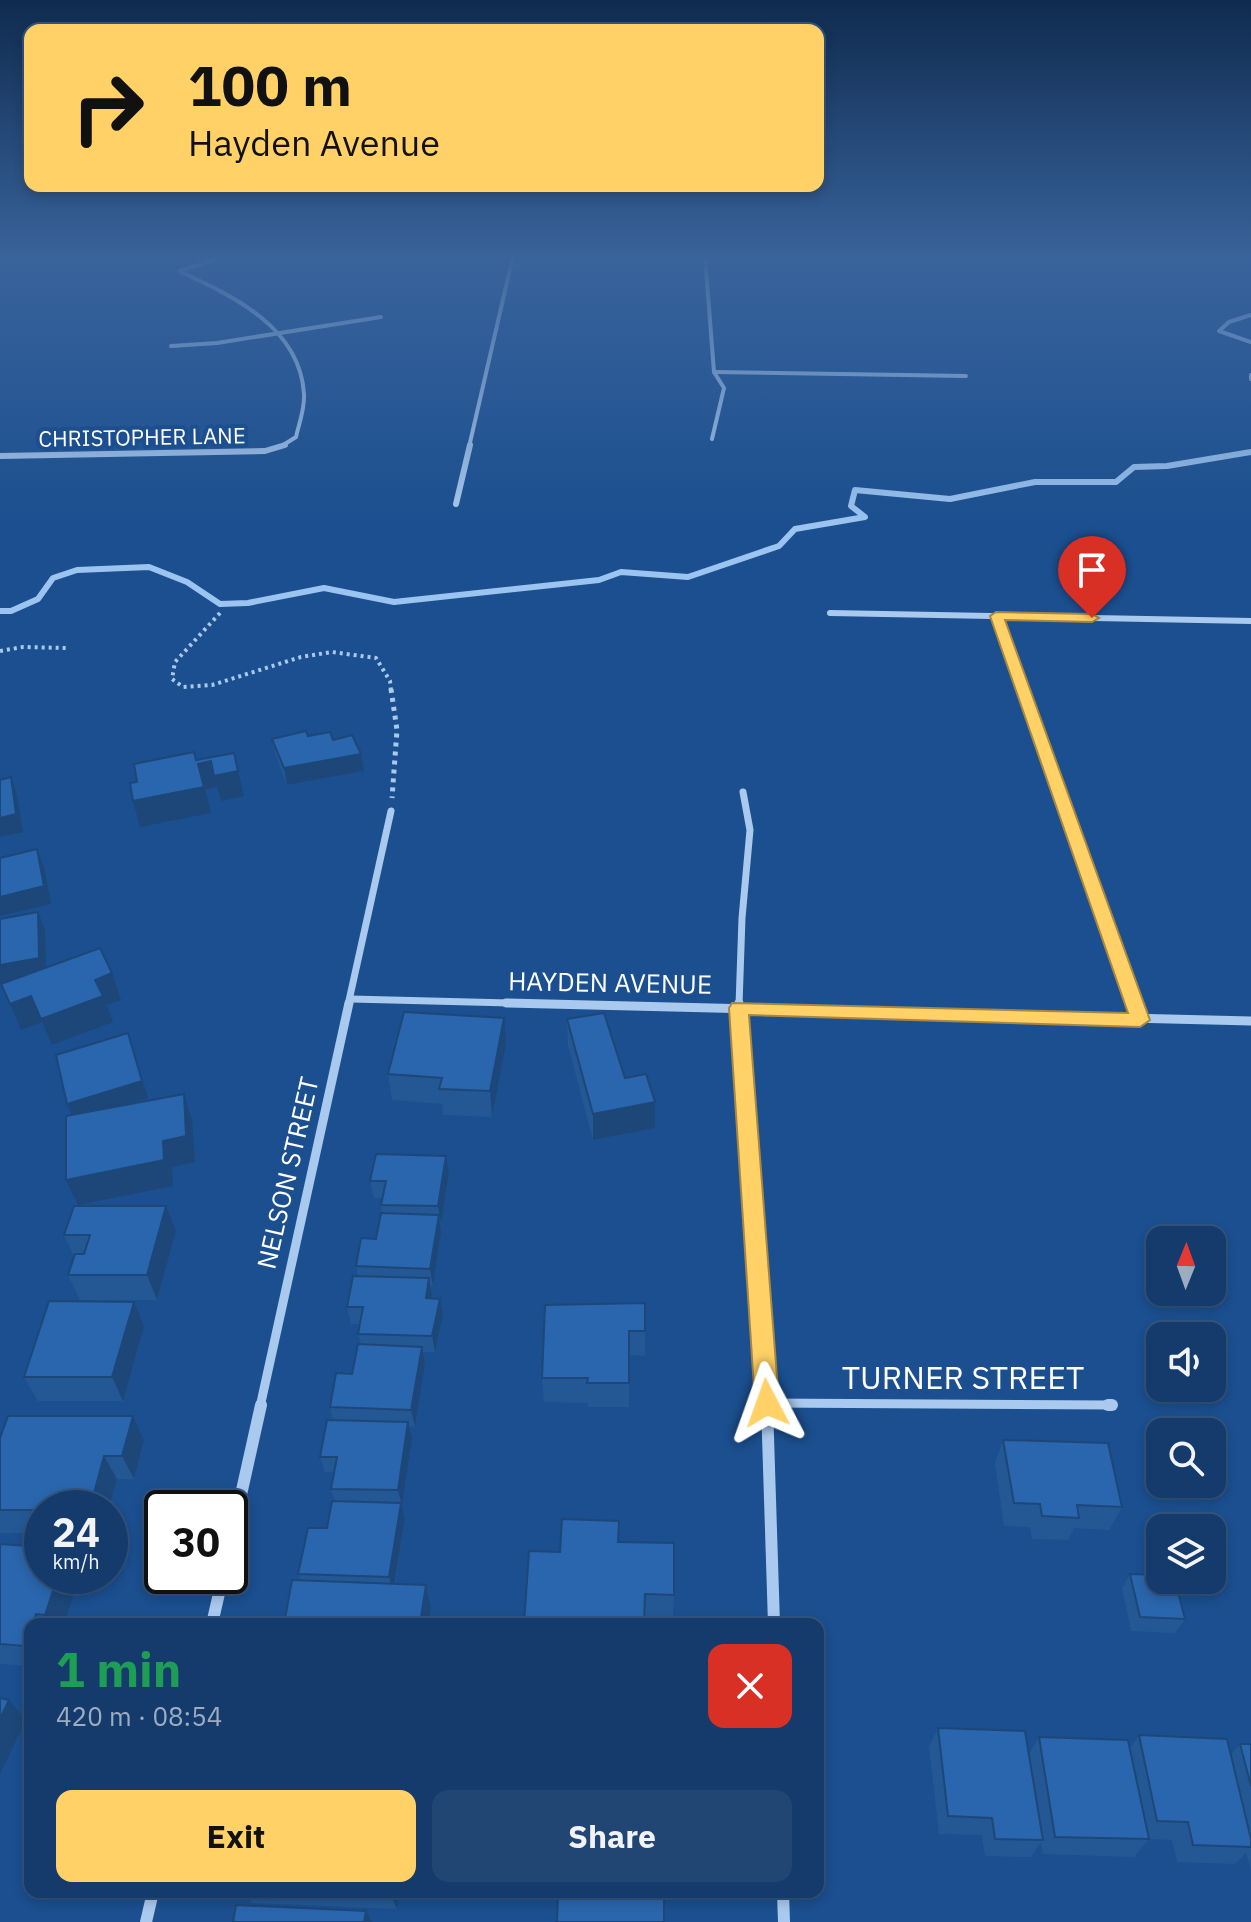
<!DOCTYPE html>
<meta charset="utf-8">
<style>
body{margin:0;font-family:"IBM Plex Sans",sans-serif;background:#214673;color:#f1f3f6;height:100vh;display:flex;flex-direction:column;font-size:30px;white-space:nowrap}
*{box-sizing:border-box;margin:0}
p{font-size:26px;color:#9dadc1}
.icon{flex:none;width:44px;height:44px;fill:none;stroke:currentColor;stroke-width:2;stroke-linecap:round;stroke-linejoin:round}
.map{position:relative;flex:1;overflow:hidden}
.side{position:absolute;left:24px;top:1618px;width:800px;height:280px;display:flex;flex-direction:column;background:#143b6b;border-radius:16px;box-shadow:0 4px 12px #0003,0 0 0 2px #33557e}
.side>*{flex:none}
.guide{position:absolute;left:24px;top:24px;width:800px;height:168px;border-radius:16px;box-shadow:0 4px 12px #0003,0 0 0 2px #33557e;background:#ffd166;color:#111;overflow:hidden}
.needle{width:52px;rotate:1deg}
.tools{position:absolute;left:1146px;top:1226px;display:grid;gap:16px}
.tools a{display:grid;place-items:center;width:80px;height:80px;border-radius:16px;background:#143b6b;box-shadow:0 4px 12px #0003,0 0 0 2px #33557e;font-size:40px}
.speed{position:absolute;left:24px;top:1490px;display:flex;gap:16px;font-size:40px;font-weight:700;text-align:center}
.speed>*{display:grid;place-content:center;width:104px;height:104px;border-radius:50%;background:#143b6b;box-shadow:0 4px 12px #0003,0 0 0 2px #33557e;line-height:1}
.speed small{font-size:20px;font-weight:400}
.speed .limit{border:4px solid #111;border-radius:12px;background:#fff;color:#111}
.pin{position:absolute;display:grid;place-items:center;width:68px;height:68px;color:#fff;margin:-82px -34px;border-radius:50% 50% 50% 0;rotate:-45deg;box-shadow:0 0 8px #0007}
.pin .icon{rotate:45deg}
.me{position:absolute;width:88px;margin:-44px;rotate:356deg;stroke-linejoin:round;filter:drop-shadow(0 0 6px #0008)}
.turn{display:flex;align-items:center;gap:28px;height:168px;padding:0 32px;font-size:36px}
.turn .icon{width:104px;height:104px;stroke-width:2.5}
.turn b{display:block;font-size:56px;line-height:68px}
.round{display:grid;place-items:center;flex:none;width:84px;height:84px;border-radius:16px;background:#214673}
.summary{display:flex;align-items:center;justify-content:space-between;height:136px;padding:0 32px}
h1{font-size:48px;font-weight:700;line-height:60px;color:#1e9e55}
.cta{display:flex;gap:16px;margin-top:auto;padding:16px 32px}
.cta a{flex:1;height:92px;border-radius:16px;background:#ffd166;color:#111;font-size:32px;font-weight:700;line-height:92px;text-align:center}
.cta a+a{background:#214673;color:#f1f3f6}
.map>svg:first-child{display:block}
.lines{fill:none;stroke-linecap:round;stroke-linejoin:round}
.stream-far1{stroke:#9cc4f0;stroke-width:4}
.stream{stroke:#9cc4f0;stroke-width:6}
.path-far1{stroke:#a9c9ee;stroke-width:4;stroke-dasharray:3 4;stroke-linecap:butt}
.path{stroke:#a9c9ee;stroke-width:5;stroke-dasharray:4 5;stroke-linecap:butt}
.street-far4{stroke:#a9c9ee;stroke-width:4}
.street-far3{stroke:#a9c9ee;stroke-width:6}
.street-far2{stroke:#a9c9ee;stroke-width:7}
.street-far1{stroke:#a9c9ee;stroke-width:9}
.street{stroke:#a9c9ee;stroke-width:12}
.wall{fill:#245895}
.shaded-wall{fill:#1d4779}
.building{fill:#2a66ad;stroke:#1d4779;stroke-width:2}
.route{fill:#ffd166;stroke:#a68842;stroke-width:2}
.labels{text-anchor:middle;stroke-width:8;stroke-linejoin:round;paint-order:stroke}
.far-street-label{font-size:22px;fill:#fff;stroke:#1b4f8f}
.street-label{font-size:26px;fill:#fff;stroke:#1b4f8f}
.near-street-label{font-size:32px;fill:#fff;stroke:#1b4f8f}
</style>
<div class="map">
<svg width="1251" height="1922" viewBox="0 0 1251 1922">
<rect width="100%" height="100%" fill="#1b4f8f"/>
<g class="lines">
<g class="stream-far1">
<path d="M1251,315L1229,322L1219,331L1251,342"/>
<path d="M1251,375V379"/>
</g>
<path class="stream" d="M0,611H11L38,599L53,578L77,570L149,567L187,582L220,604L248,603L324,588L394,602L599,580L621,572L688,577L779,546L795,529L865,517L851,506L855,490L950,499L1035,482H1116L1134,467L1167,466L1251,452"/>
<g class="path-far1">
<path d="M220,613L175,662L172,679L183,687L212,685L301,657L332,652L376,658L390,681L391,691"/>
<path d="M0,651L23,647L66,648"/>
</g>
<path class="path" d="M391,689L397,730L392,798"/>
<g class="street-far4">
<path d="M705,256L714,372L724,388L712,439"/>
<path d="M179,271L226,256"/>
<path d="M179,271C233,296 300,327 304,394C305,409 299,423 296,437L280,447"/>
<path d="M171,346L217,343L381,317"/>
<path d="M714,372L966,376"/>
<path d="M469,447L513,256"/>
</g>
<g class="street-far3">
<path d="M0,456L265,451L285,445"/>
<path d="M456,504L470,445"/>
<path d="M830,613L1251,621"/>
<path d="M996,616L1023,691"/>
</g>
<g class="street-far2">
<path d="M1022,689L1135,1005"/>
<path d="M351,999L588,1005"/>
<path d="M348,1005L391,811"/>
<path d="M739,1005L742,918L750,830L743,792"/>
</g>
<g class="street-far1">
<path d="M506,1003L1251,1021"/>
<path d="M739,1003L767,1407"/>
<path d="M1134,1003L1140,1020"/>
<path d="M767,1403L1112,1405"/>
<path d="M260,1407L349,1003"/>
</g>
<g class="street">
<path d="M767,1405L774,1624"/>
<path d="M1108,1405H1112"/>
<path d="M230,1544L261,1405"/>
<path d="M212,1624L223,1576"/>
<path d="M783,1892L784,1922"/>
<path d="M146,1922L153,1892"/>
</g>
</g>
<g class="wall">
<path d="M308,736L333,740L364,771L287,785L276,756L272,739Z"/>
<path d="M567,1019L655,1128L593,1140L568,1045Z"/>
<path d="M506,1044L492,1117L443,1115L442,1104L392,1100L388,1074Z"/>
<path d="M446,1156L449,1173L441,1224L440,1223L441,1232L433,1286H431L432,1298L443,1315L435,1352H423L425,1364L415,1427L409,1426L412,1438L402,1506L405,1518L395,1584L426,1585L431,1607L301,1581L298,1574L327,1528L335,1501L331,1489L334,1472H325L320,1457L333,1420L330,1407L352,1374L361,1344L358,1334L360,1324H351L347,1307L358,1276L356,1266L376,1239L382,1213L381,1205L382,1198H374L370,1181Z"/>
<path d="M166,1206L176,1231L157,1300H80L68,1275L74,1256L64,1235Z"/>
<path d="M545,1305L645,1331V1356L629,1355V1407H588V1403L544,1402L542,1378Z"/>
<path d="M144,1327L123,1401H38L24,1377Z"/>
<path d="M133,1416L144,1440L134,1479H117L109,1508H42V1533H0V1438Z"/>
<path d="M1003,1440L1122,1507L1109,1530L1074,1528L1068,1540L1032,1539L1030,1527L1004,1526L995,1463Z"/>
<path d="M619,1542L674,1595L673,1616H644L560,1552Z"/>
<path d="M0,1544L64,1624H30V1666L0,1664Z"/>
<path d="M1130,1574L1185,1619L1175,1633L1131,1631L1122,1588Z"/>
<path d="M938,1728L1029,1754L1039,1737L1130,1748L1139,1735L1230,1755L1240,1744H1251V1870L1246,1853L1235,1864L1177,1862L1172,1840L1149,1839L1134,1857L1043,1854L1041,1842L1031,1857L985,1856L982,1835L939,1834L929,1747Z"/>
<path d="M244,1892H399L397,1909L252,1903Z"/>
</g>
<g class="shaded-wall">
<path d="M361,754L364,771L287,785L284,768Z"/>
<path d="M211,761L238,771L244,796L221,801L217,787L205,789L211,813L140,827L133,801L198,764Z"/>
<path d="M11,777L17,795L23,832L0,837V818Z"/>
<path d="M37,849L44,867L51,904L0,916V897Z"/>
<path d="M38,912L45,930L46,975L0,984V965Z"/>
<path d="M112,973L121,1000L107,1005L113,1022L52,1045L41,1019L95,980Z"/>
<path d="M31,996L42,1022L21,1030L10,1004Z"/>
<path d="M504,1018L506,1044L492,1117L490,1091Z"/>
<path d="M128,1033L148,1098L75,1121L67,1104Z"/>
<path d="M184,1094L192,1120L195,1162L172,1167L173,1186L78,1205L66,1180L163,1141Z"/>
<path d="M655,1102V1128L593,1140V1114Z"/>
<path d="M446,1156L449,1173L441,1224L438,1206Z"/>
<path d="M166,1206L176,1231L157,1300L147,1275Z"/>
<path d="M439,1215L441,1232L433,1286L430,1269Z"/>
<path d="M429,1278L432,1295L429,1315L426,1298Z"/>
<path d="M440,1299L443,1315L435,1352L432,1336Z"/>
<path d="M134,1302L144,1327L123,1401L112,1377Z"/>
<path d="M422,1347L425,1364L415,1427L411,1410Z"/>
<path d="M133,1416L144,1440L134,1479L122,1456Z"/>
<path d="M408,1422L412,1438L402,1506L398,1490Z"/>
<path d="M104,1456L117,1479L109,1508H90Z"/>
<path d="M401,1503L405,1518L393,1592L389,1577Z"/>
<path d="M58,1576H80L64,1624H52L45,1615Z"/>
<path d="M426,1585L431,1607L428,1624H420Z"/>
<path d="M36,1614L43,1624H33Z"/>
<path d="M30,1632V1652L25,1646Z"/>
<path d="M9,1700L26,1720L0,1774V1719Z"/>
<path d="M390,1892H399L397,1909L390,1893Z"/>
<path d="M366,1911L372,1922H364Z"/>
</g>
<g class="building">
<path d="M306,731L308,736L330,732L333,740L352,735L361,754L284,768L272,739Z"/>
<path d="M194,752L196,760L234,753L238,771L214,776L211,761L198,764L204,787L133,801L130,783L137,782L134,764Z"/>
<path d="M11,777L16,814L0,818V780Z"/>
<path d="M37,849L44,886L0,897V858Z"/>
<path d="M38,912L39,958L0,965V919Z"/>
<path d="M100,948L112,973L95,980L103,996L41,1019L31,996L10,1004L1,984Z"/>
<path d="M404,1012L504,1018L490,1091L439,1089L442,1078L388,1074Z"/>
<path d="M604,1013L625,1078L646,1074L655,1102L593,1114L567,1019Z"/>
<path d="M128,1033L142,1081L67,1104L56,1055Z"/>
<path d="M184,1094L186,1136L163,1141L164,1160L66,1180V1116Z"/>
<path d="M376,1154L446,1156L438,1206L381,1205L386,1181H370Z"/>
<path d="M74,1206H166L147,1275H68L75,1254H84L90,1235H64Z"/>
<path d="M381,1213L439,1215L430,1269L356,1266L361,1238L376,1239Z"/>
<path d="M353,1276L429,1278L426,1298L440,1299L432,1336L358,1334L363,1307H347Z"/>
<path d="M49,1301L134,1302L112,1377H24Z"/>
<path d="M645,1303V1331H629V1383H587L588,1378H542L545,1305Z"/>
<path d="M358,1344L422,1347L411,1410L330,1407L336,1373L352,1374Z"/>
<path d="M8,1416H133L122,1456H104L90,1508H42V1510H0V1438Z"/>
<path d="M327,1420L408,1422L398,1490L331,1489L337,1457H320Z"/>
<path d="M1003,1440L1108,1443L1122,1507L1077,1505L1079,1518L1042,1516L1040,1504L1014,1503Z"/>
<path d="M332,1501L401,1503L389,1577L298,1574L308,1528H327Z"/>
<path d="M562,1519L619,1521L618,1542L674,1543V1595L645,1594L644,1624H524L529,1551L560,1552Z"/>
<path d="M0,1544L42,1547V1576H58L45,1615L36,1614L33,1624H30V1632L25,1646L0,1644Z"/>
<path d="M1130,1574L1160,1575V1580H1175L1185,1619L1140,1617Z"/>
<path d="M292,1580L426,1585L420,1624H284Z"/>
<path d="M0,1698L9,1700L0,1719Z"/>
<path d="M938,1728L1025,1731L1043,1840L995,1839L992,1818L948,1816Z"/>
<path d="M1139,1735L1227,1739L1251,1839V1847L1193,1845L1188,1822L1157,1821Z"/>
<path d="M1039,1737L1128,1740L1149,1839L1055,1837Z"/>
<path d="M1240,1744H1251V1786Z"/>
<path d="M558,1892H664V1922H557Z"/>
<path d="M236,1905L366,1911L364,1922H233Z"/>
</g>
<linearGradient id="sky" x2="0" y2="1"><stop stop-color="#0f2b4f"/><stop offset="0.49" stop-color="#39639b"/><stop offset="1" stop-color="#39639b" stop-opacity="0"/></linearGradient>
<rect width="1251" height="525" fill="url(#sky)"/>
<path class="route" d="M996,612L1092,614L1099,618L1092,622L1005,620L1150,1020L1140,1027L749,1015L779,1403L775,1411L767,1414L758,1411L755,1403L729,1008L732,1003L1128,1013L990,616Z"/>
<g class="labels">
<g class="far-street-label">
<text transform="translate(142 437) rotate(-1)" y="8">CHRISTOPHER LANE</text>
</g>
<g class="street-label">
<text transform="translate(610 983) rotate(1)" y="9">HAYDEN AVENUE</text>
<text transform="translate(288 1173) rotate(-77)" y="9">NELSON STREET</text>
</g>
<g class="near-street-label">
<text x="963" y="1389">TURNER STREET</text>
</g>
</g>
</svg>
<div class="tools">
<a><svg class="needle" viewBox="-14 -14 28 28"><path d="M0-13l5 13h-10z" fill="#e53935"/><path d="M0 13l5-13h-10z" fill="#9dadc1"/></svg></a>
<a><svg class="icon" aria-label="sound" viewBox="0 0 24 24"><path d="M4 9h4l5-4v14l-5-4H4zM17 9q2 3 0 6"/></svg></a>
<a><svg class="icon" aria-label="search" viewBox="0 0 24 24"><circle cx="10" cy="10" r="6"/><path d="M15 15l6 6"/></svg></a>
<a><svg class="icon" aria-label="layers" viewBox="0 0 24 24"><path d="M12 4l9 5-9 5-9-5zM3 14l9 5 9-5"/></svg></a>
</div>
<div class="speed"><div>24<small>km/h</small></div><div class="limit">30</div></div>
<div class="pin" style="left:1092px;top:618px;background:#d93025"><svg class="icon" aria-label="arrive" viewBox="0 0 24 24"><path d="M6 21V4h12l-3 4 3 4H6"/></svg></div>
<svg class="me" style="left:767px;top:1403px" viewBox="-20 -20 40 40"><path d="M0-17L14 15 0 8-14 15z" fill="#ffd166" stroke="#fff" stroke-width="4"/></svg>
<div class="guide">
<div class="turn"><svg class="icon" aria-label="right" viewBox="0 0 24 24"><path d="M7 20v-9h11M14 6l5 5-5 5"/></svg><div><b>100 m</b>Hayden Avenue</div></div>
</div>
<section class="side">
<div class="summary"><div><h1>1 min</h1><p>420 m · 08:54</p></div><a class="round" style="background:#d93025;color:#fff"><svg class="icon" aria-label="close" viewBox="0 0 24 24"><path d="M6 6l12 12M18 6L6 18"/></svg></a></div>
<div class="cta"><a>Exit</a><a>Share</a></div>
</section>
</div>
